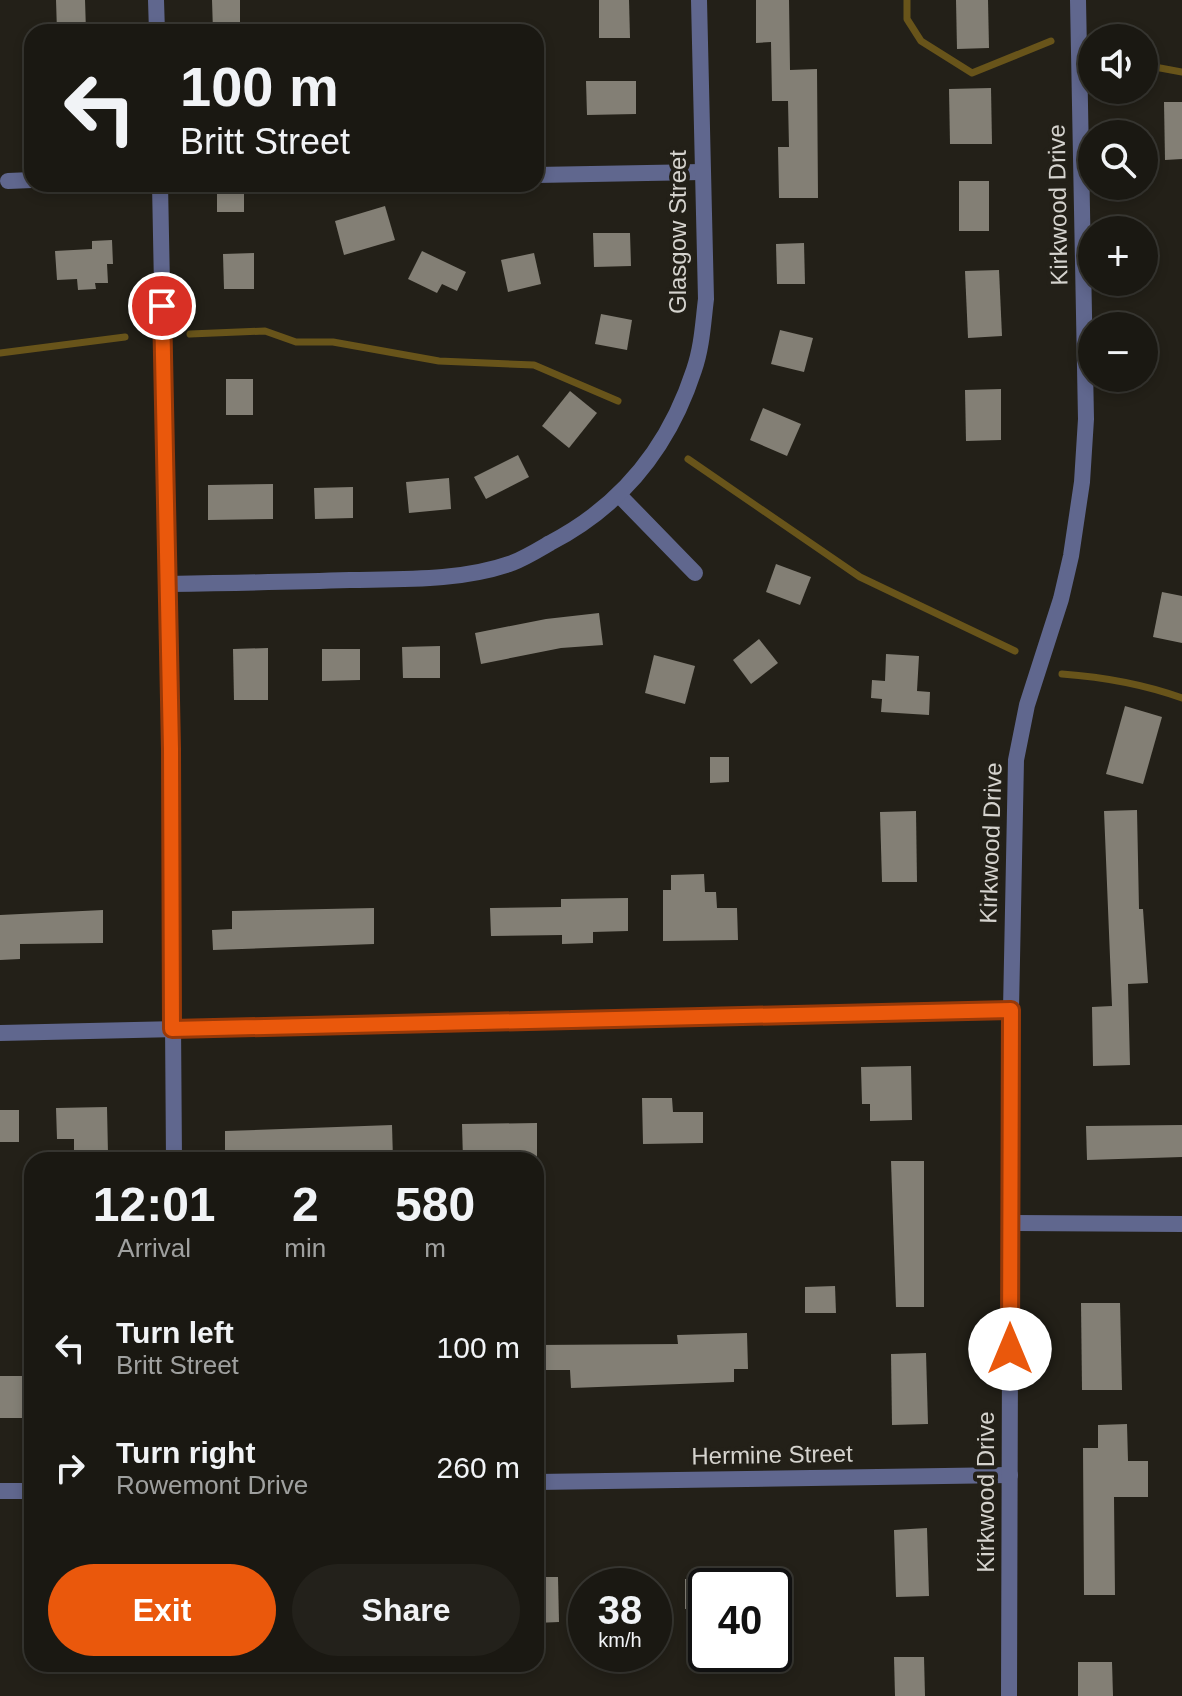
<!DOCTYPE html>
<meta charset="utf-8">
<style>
body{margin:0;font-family:Arial,sans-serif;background:#23211b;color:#f1f3f6;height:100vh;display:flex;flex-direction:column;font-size:30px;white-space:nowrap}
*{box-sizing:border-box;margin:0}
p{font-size:26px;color:#9fa09f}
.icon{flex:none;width:44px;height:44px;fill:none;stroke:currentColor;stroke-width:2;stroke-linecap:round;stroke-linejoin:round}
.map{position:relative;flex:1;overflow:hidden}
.side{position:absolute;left:24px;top:1152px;width:520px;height:520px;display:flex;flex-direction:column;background:#1a1812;border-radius:24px;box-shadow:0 4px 12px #0003,0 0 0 2px #383732}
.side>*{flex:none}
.hud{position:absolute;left:24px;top:24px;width:520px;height:168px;border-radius:24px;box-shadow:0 4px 12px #0003,0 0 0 2px #383732;background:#1a1812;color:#f1f3f6;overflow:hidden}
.controls{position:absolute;left:1078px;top:24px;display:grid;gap:16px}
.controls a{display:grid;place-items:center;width:80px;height:80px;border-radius:50%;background:#1a1812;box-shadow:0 4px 12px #0003,0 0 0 2px #383732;font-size:40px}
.speed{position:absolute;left:568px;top:1568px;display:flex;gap:16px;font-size:40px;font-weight:700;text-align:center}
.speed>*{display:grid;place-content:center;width:104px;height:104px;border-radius:50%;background:#1a1812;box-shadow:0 4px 12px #0003,0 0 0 2px #383732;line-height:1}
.speed small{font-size:20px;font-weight:400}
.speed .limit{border:4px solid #111;border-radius:12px;background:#fff;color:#111}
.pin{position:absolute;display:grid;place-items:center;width:68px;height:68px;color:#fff;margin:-34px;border:4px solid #fff;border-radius:50%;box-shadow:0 2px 8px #0007}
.me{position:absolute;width:88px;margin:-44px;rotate:0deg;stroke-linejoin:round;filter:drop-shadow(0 0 6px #0008)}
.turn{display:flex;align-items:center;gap:28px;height:168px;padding:0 24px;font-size:36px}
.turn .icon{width:104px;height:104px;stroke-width:2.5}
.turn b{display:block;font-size:56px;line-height:68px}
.eta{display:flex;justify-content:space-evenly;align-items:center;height:136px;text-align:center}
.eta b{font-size:48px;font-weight:700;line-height:56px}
.button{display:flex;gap:16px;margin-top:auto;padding:16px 24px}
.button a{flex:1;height:92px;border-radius:48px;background:#ea580c;color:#fff;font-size:32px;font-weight:700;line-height:92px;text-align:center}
.button a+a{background:#23211b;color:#f1f3f6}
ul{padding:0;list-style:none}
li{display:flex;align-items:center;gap:24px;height:120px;padding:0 24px}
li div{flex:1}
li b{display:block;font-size:30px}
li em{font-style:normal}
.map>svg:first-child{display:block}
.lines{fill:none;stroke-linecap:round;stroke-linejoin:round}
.stream{stroke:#68541a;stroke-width:7}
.building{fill:#837f75}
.minor{stroke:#60678e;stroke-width:16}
.tertiary{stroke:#60678e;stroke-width:16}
.route-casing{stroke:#983908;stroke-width:20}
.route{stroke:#ea580c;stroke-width:14}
.labels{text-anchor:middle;stroke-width:8;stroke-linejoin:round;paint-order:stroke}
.street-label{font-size:24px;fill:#d5d3ce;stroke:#232018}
</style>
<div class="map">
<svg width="1182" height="1696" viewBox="0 0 1182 1696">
<rect width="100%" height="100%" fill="#232018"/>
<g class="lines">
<g class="stream">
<path d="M907,0V19L921,41L972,73L1051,41"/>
<path d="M1144,65L1182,72"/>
<path d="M190,334L265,331L296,342H333L439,361L534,365L618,401"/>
<path d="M0,353L125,337"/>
<path d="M688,459L860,577L1015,651"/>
<path d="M1062,674C1103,677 1143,684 1182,698"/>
</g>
</g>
<g class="building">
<path d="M56,0H85L86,32H57Z"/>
<path d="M212,0H240V32H213Z"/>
<path d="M599,0H629L630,38H599Z"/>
<path d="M756,0H789L790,70L817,69L818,198H779L778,147H789L788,101H772L771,42L756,43Z"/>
<path d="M956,0H988L989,48L957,49Z"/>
<path d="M586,81H636V114L587,115Z"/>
<path d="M991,88L992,144H950L949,89Z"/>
<path d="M1164,102H1182V159L1165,160Z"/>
<rect x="959" y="181" width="30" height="50"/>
<rect x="217" y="184" width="27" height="28"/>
<path d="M385,206L395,240L344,255L335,221Z"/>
<path d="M593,233H630L631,266L594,267Z"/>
<path d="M112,240L113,264H107L108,283H95L96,289L78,290L77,279L57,280L55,251L92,249V241Z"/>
<path d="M804,243L805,284H777L776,244Z"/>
<path d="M422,251L466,272L457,291L442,284L437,293L408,279Z"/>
<path d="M254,253V289H224L223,254Z"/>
<path d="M534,253L541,284L508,292L501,260Z"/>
<path d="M999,270L1002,336L968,338L965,271Z"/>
<path d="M601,314L632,320L627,350L595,344Z"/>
<path d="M780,330L813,338L804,372L771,364Z"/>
<rect x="226" y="379" width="27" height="36"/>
<path d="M1001,389V440L966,441L965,390Z"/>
<path d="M570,391L597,413L569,448L542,426Z"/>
<path d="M763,408L801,424L787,456L750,440Z"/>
<path d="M518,455L529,477L486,499L474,477Z"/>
<path d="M449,478L451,509L409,513L406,482Z"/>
<path d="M273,484V519L208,520V485Z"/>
<path d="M353,487V518L315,519L314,488Z"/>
<path d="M776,564L811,577L800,605L766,592Z"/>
<path d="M1162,592L1182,596V643L1153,637Z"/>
<path d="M599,613L603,645L561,648L481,664L475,633L546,619Z"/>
<path d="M759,639L778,663L751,684L733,660Z"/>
<path d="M440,646V678H403L402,647Z"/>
<path d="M268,648V700H234L233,649Z"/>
<path d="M322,649H360V680L322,681Z"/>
<path d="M886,654L919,656L917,691L930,692L929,715L881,712L882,699L871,698L872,680L885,681Z"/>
<path d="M654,655L695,666L685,704L645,693Z"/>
<path d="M1125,706L1162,717L1143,784L1106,774Z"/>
<path d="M710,757H729V782L710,783Z"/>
<path d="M1137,810L1139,909H1143L1148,983L1128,984L1130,1065L1093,1066L1092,1007L1112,1006L1104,811Z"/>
<path d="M916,811L917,882H882L880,812Z"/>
<path d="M704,874L705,892H716L717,908H737L738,940L663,941V890H671V875Z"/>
<path d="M628,898V931L593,932V943L562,944V935L491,936L490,908L561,907V899Z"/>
<path d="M374,908V944L213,950L212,930L232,929V911Z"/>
<path d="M103,910V943L20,944V959L0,960V915Z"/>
<path d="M911,1066L912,1120L870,1121V1104H862L861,1067Z"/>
<path d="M642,1098H672L673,1112H703V1143L643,1144Z"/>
<path d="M107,1107L108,1154L74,1155V1139H57L56,1108Z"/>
<rect x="0" y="1110" width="19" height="32"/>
<path d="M537,1123V1159L463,1160L462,1124Z"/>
<path d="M392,1125L393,1160H225V1131Z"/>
<path d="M1182,1125V1157L1087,1160L1086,1126Z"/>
<path d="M891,1161H924V1307H896Z"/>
<path d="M835,1286L836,1313H805V1287Z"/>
<path d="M1081,1303H1120L1122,1390H1082Z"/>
<path d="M747,1333L748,1369H734V1382L571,1388L570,1370H536V1345L678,1344L677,1335Z"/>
<path d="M926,1353L928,1424L892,1425L891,1354Z"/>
<rect x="0" y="1376" width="30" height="42"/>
<path d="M1127,1424L1128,1461H1148V1497H1114L1115,1595H1084L1083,1448H1098V1425Z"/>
<path d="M927,1528L929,1596L896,1597L894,1530Z"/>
<path d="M536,1577H558L559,1622L536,1623Z"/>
<path d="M685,1579H706V1608L685,1609Z"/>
<path d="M894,1657H924L925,1696H895Z"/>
<path d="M1078,1662H1112L1113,1696H1078Z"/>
</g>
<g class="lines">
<g class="minor">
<path d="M156,0L157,32"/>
<path d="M536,175L702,172"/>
<path d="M8,181L32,180"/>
<path d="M160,184L171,749L174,1160"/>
<path d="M619,495L695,573"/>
<path d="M167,584C228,583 289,582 350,580C404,579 461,581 512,563C525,558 538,550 550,543C621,506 669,447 694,370C702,347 703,323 706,299L699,0"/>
<path d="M0,1033L1011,1010"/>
<path d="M1010,1223L1182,1224"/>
<path d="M536,1482L1010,1475"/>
<path d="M0,1491H32"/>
</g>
<path class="tertiary" d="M1009,1696L1011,1010L1016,760L1027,705L1061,599L1071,556L1082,482L1086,419L1078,0"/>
</g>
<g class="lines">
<g class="route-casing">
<path id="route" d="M162,306L171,749L172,1029L1011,1010L1010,1349"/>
</g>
<use href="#route" class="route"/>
</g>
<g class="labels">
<g class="street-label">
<text transform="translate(1058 205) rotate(-91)" y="8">Kirkwood Drive</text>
<text transform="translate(678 232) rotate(-90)" y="8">Glasgow Street</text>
<text transform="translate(991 843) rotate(-88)" y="8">Kirkwood Drive</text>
<text transform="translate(772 1455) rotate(-1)" y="8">Hermine Street</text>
<text transform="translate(986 1492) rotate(-90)" y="8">Kirkwood Drive</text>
</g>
</g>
</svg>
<div class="controls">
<a><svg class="icon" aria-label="sound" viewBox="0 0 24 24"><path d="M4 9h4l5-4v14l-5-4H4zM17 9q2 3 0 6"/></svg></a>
<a><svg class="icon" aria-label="search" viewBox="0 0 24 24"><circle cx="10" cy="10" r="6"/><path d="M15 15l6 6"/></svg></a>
<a>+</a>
<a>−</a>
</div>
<div class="speed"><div>38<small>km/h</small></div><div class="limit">40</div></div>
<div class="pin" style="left:162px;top:306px;background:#d93025"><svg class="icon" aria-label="arrive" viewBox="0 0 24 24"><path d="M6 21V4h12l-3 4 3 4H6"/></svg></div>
<svg class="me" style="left:1010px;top:1349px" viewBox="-20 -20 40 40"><circle r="19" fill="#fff"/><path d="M0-13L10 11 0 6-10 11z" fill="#ea580c"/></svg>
<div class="hud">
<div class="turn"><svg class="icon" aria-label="left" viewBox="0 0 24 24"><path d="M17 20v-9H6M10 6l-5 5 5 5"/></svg><div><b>100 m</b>Britt Street</div></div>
</div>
<section class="side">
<div class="eta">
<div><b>12:01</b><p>Arrival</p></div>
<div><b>2</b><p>min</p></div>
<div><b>580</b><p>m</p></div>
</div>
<ul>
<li><svg class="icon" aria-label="left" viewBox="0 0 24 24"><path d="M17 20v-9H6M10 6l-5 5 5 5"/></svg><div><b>Turn left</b><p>Britt Street</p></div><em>100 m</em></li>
<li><svg class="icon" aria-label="right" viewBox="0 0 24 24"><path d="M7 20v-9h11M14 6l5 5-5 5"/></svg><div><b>Turn right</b><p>Rowemont Drive</p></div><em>260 m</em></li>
</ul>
<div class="button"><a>Exit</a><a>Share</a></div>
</section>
</div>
